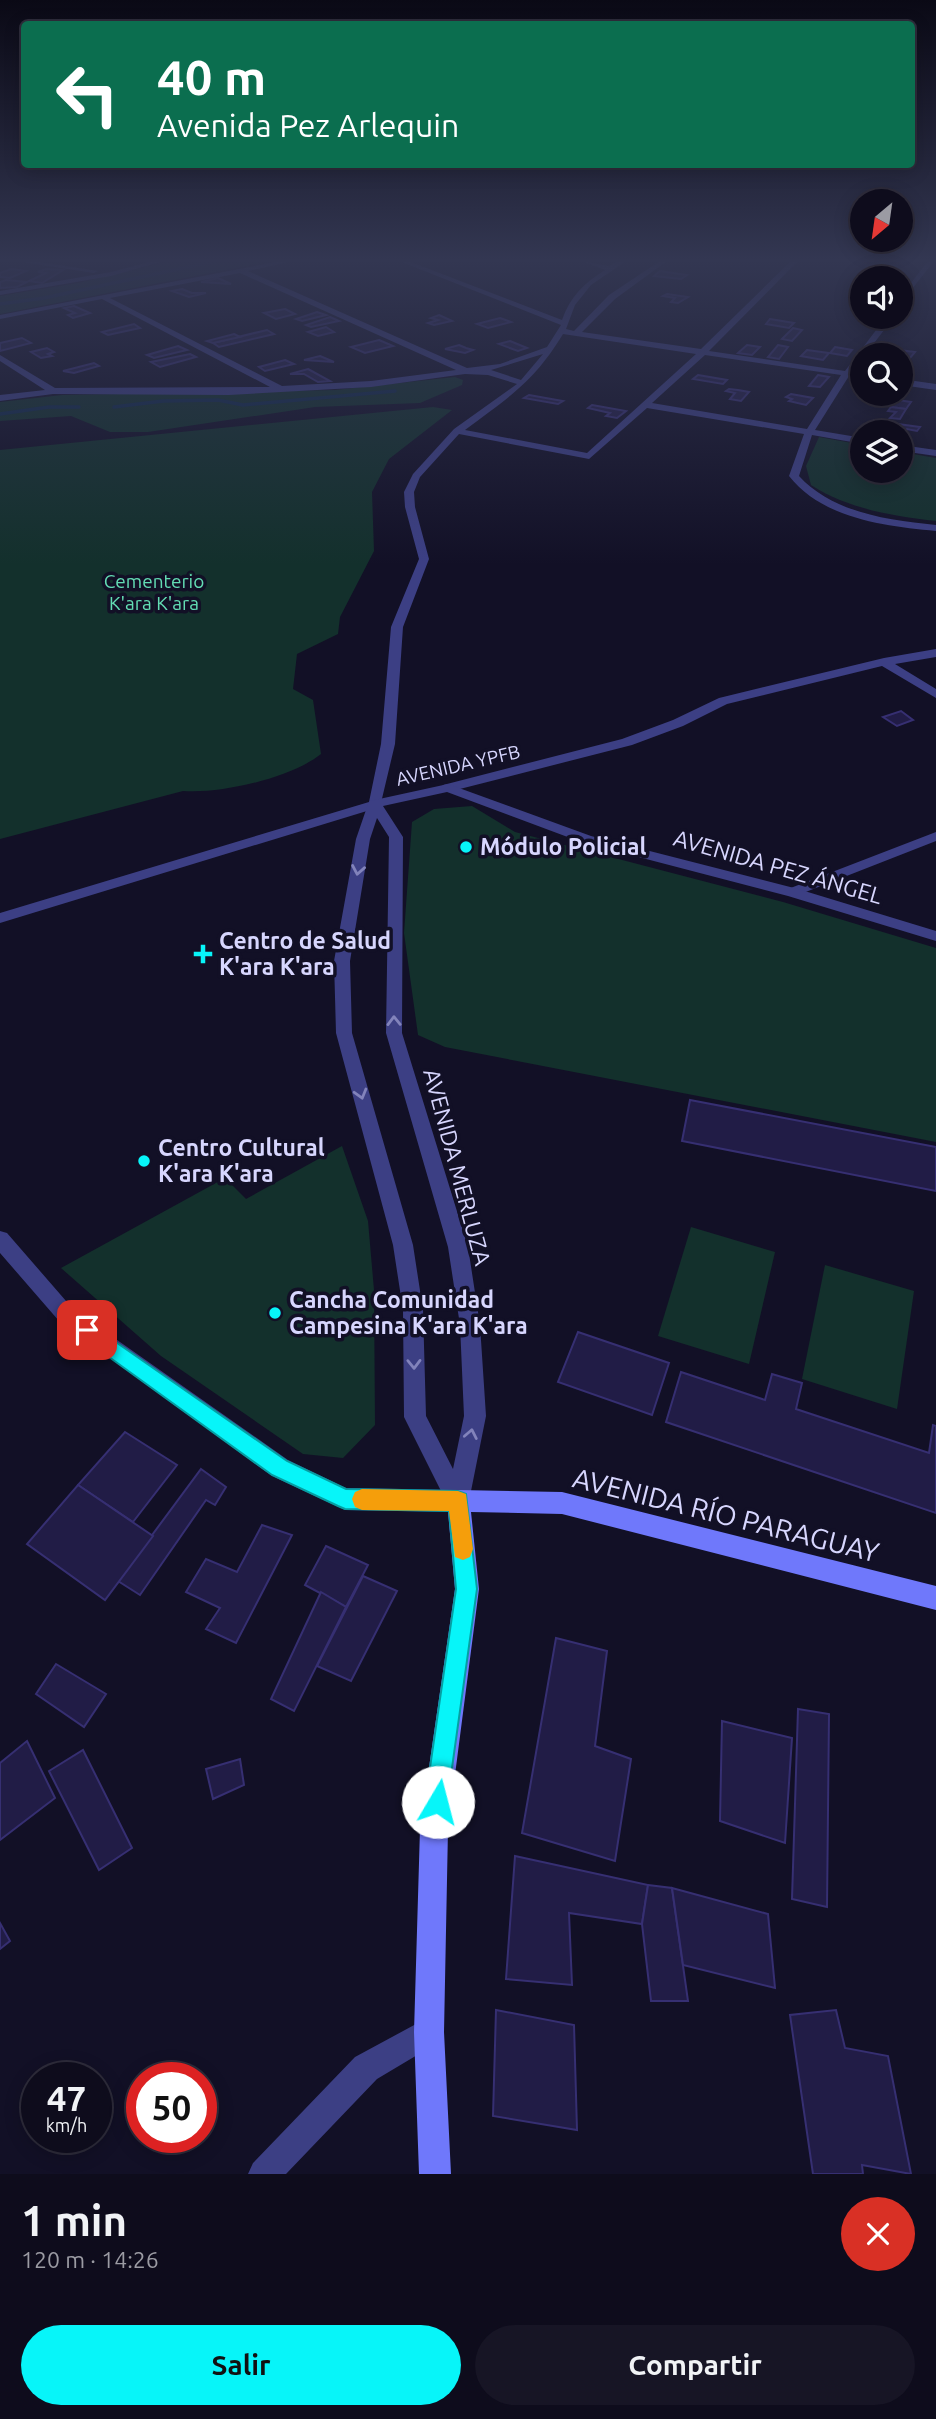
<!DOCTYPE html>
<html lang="es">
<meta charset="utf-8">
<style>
body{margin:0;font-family:Ubuntu,sans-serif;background:#171525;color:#f1f3f6;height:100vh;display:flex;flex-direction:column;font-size:26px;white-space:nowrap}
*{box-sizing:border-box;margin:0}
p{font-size:23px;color:#9b9ba3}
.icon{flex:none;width:38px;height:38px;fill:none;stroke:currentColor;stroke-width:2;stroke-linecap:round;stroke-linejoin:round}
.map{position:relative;height:2174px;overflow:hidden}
.sheet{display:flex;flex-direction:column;background:#0e0c1c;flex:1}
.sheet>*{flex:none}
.hud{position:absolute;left:21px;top:21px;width:894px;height:147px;border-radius:7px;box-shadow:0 4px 18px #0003,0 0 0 2px #2e2c3b;background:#0b6e4f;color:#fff;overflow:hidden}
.needle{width:46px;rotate:209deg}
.tools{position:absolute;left:850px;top:189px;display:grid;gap:14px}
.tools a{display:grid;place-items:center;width:63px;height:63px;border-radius:50%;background:#0e0c1c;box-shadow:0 4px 18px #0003,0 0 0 2px #2e2c3b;font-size:35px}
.speed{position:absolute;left:21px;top:2062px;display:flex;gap:14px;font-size:35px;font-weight:700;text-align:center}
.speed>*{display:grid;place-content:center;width:91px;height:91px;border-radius:50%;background:#0e0c1c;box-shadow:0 4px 18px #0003,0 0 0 2px #2e2c3b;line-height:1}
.speed small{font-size:18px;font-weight:400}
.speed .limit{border:10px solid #d22;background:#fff;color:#111}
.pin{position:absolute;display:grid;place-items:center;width:60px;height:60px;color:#fff;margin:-30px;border-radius:14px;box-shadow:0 4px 10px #0006}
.me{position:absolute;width:77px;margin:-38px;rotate:8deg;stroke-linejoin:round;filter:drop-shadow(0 0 5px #0008)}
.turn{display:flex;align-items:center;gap:24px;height:147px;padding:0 21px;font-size:32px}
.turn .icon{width:91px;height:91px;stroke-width:2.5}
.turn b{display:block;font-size:49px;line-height:60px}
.round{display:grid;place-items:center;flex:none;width:74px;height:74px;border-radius:37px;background:#171525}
.overview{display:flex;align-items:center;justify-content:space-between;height:119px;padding:0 21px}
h1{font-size:42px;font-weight:700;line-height:52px}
.cta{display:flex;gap:14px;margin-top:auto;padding:14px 21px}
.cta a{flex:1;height:80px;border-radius:42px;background:#07f5f9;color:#111;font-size:28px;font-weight:700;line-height:80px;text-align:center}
.cta a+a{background:#171525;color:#f1f3f6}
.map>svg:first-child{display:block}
.green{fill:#13302c}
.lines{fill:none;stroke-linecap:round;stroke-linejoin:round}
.stream{stroke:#102a4a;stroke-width:3.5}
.building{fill:#211c46;stroke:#362f72;stroke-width:2}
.minor{fill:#3c3f84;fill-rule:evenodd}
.tertiary{fill:#3c3f84;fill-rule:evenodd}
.secondary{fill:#6f78fb;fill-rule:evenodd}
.oneway{stroke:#8283bb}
.route{fill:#07f5f9;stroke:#059fa2;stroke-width:2}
.slow{fill:#f59e0b}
.poi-dot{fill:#07f5f9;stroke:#121026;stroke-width:2.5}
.labels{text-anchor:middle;stroke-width:7;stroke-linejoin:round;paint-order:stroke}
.far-park-label{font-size:19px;fill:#63ddb4;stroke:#121026}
.far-street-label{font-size:19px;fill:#d7d6fe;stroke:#121026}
.poi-label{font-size:23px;font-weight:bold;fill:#d7d6fe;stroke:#121026;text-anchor:start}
.street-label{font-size:23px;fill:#d7d6fe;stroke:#121026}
.near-street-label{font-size:28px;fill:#d7d6fe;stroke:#121026}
</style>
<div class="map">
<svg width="936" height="2174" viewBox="0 0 936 2174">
<rect width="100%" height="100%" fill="#121026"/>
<g class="green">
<path d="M171,261H272L0,314V296L78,283Z"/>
<path d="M455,377L463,380L462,385L420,403L315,407L148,432H110L71,416L0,421V402L62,395L335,390Z"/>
<path d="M433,407L452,410L389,459L372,492L374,551L340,617L338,634L297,654L293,689L313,700L321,754C291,778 221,794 183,791L0,839V450Z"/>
<path d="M819,437L863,445V471H901V452L936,458V521C893,516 848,509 811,485L806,466Z"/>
<path d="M472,806L515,832L783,902L936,948V1142L445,1047L418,1035L404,933L412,822L434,809Z"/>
<path d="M342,1146L368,1221L374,1290L375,1425L343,1458L303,1454L161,1356L61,1268L225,1178L246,1199Z"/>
<path d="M691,1227L775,1252L749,1364L658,1336Z"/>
<path d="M825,1265L914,1291L897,1409L802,1379Z"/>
</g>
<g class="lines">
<g class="stream">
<path d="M0,304L44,298L216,261"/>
<path d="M114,407L163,401L218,400L243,405L395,391"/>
<path d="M0,414L49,407H79"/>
</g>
</g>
<g class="building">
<path d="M11,269L26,271L10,278L0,277V273Z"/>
<path d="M46,269L63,270L42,283L29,281L46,273L38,272Z"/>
<path d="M660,271L687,275L681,279L654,276Z"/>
<path d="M218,278L231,284L201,282Z"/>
<path d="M6,280L27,282L17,287L0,288V282Z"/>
<path d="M182,289L192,293H206L189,297L172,291Z"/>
<path d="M667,294L688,297L678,303L671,302L675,298L663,296Z"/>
<path d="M74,306L90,313L73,318L68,315L75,313L64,308Z"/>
<path d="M285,309L295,314L276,319L264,313Z"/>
<path d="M317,312L326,315L302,321L296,319Z"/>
<path d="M439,315L452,321L434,325L428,323L438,320L431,318Z"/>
<path d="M330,317L339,321L311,327L306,325Z"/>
<path d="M500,318L511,322L488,328L477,324Z"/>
<path d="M770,319L794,323L789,328L766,324Z"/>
<path d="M134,324L140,328L108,335L102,332Z"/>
<path d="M326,327L334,332L318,336L308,332Z"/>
<path d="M793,328L802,330L792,341L782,339Z"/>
<path d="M267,330L274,334L219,347L213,343Z"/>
<path d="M234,334L240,337L213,343L207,341Z"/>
<path d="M22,338L31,343L0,351V343Z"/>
<path d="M379,340L393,346L365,353L351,347Z"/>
<path d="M510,341L527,348L518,351L499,344Z"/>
<path d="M459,345L466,348L473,350L465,353L445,349Z"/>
<path d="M747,345L760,347L752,355L738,353Z"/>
<path d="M778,345L788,347L779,359L768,357Z"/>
<path d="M178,346L187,350L154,358L147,355Z"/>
<path d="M835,347L852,350L847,356L830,353Z"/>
<path d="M47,348L54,352L48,354L52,356L41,358L31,352Z"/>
<path d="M891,349L915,352L910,358L886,354Z"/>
<path d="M807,350L829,353L823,360L801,356Z"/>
<path d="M190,354L196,357L160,367L151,362Z"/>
<path d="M320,356L334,362L304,360Z"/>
<path d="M285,360L294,364L265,371L259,367Z"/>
<path d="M94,363L99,366L74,373L63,371Z"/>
<path d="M308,369L330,381L318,382L304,374H290Z"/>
<path d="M698,375L727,380L723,384L693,379Z"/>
<path d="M818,375L829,377L820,387L809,386Z"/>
<path d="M729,389L738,390L749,392L741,401L730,399L735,393L726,391Z"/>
<path d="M791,394L813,398L806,405L789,401L792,399L786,397Z"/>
<path d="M529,395L557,400L563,401L558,404L524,398Z"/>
<path d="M879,397L911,402L906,409L891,407L893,404L876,401Z"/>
<path d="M592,405L626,411L617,418L606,416L610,413L588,408Z"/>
<path d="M891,407L906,409L900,419L890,418L896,412L888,411Z"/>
<path d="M874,420L883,421L898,424L892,432H881L886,426L872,424Z"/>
<path d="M898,424L920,427L917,431L907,429L903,435L892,432Z"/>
<path d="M901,711L913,720L897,726L883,717Z"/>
<path d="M690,1100L936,1147V1191L682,1141Z"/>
<path d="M578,1332L669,1363L652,1415L558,1382Z"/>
<path d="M681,1372L765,1400L772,1374L802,1383L796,1409L929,1453L933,1425L936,1426V1513L666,1422Z"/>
<path d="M125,1432L177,1465L133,1522L78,1485Z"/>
<path d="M201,1469L226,1487L215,1505L206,1500L140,1595L118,1581Z"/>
<path d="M78,1485L153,1536L105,1600L27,1544Z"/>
<path d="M262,1525L292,1535L236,1643L206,1629L220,1608L186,1592L206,1559L237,1572Z"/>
<path d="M326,1546L368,1565L346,1607L305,1585Z"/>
<path d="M363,1576L397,1591L351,1681L317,1666Z"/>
<path d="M321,1592L346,1607L294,1711L271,1699Z"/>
<path d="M556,1638L607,1651L595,1746L631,1759L615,1861L522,1833Z"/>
<path d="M56,1664L106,1694L84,1727L36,1694Z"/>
<path d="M798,1709L829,1714L827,1907L792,1899Z"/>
<path d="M722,1721L792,1738L785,1843L720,1821Z"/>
<path d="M27,1741L55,1798L0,1840V1763Z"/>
<path d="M83,1750L132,1848L99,1870L49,1771Z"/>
<path d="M240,1759L244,1785L213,1799L206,1769Z"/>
<path d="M515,1856L648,1885L642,1924L569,1913L572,1985L506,1979Z"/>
<path d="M648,1885L672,1888L688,2001H651L642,1924Z"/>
<path d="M672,1888L768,1914L775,1988L683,1965Z"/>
<path d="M0,1923L10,1941L0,1949Z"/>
<path d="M496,2010L574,2025L577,2130L493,2116Z"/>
<path d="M836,2010L845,2048L888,2056L911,2174L862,2165L863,2174H813L790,2015Z"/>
</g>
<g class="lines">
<g class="minor">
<path d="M15,261H33L98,271L94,273Z"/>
<path d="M153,261H164L111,276L0,295V291L111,272Z"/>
<path d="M280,261H293L248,271L467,368L500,364L547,347L561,325L399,261H408L562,320C570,297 584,283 605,270L582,261L609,266L618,261H626L591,285L575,305L566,329L574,331L609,295L660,261H667L615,299L582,332L701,349L791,261H798L709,351L845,371L886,317H894L852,372L863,373V378L849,376L815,430L863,438V444L812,435L799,476C833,513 888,520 936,525V531C885,526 823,519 789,476L804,434L647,408L589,459L459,434L420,477L414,492L415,507L429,559L403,627L395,744L380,807L0,923V913L369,802L381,744L391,627L419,559L405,507L404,492L413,474L454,429L517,384L488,375L465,374L371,387L229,395L53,394L0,401V395L45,390L0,361V355L55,388L270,387L102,299L0,319V315ZM240,273L456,370L371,381L282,386L110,298ZM563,334L696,354L587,453L465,430C509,397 534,382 563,334ZM543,354L521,380L491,370ZM705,355L841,375L807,429L652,403Z"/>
<path d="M928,261H934L901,303V296Z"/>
<path d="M901,379L936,384V390L901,385Z"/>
<path d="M901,445L936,450V456L901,451Z"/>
<path d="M936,649V657L895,664L936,689V698L882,666L727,704L683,726L632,745L448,792L441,788L443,785L622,739L673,720L719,698L884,658Z"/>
<path d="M936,832V841L798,895L793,897L785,892L788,889Z"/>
<path d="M0,1231L7,1233L73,1309L288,1460L346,1488L458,1490L466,1493L469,1501L466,1509L458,1512L345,1510L272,1476L59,1321L0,1253Z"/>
<path d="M429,2017L439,2022L444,2032L439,2042L377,2079L286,2174H248L253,2163L355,2057Z"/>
</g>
<path class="tertiary" d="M448,784L591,836L798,889L936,931V941L788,896L581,842L447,792L383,806L403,837L402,1033L468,1247L480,1325L486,1416L469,1501L466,1509L458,1512L450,1509L404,1417L403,1310L393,1245L336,1033L334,961L356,839L368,804L370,801ZM377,818L389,837L386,1033L448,1247L460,1325L464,1416L453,1469L426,1416L423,1310L413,1245L352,1033L350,961L370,839Z"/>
<path class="secondary" d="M458,1490L562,1492L936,1586V1610L562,1514L471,1512L479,1589L448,1829L444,2032L451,2174H419L414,2032L420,1829L455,1589L447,1501L450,1493Z"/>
</g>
<defs><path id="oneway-chevron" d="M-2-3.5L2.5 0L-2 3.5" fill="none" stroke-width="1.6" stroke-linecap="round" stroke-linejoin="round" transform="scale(1.75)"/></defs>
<g class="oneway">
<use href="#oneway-chevron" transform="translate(358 870) rotate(100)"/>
<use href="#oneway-chevron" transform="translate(394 1021) rotate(-91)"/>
<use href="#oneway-chevron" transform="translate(361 1094) rotate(74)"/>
<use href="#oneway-chevron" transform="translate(414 1364) rotate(89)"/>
<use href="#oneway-chevron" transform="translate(471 1434) rotate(-79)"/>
</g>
<linearGradient id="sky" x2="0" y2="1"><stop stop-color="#0a0915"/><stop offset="0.46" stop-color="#333752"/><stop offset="1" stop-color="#333752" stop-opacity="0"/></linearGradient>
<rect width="936" height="565" fill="url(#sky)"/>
<path class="route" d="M87,1322L287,1461L346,1489L458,1491L466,1494L477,1589L446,1811L438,1814L429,1811L425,1802L456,1589L449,1511L345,1509L338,1506L272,1475L80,1336L78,1330L80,1324Z"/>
<path class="slow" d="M362,1489L458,1491L466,1494L473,1549L470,1557L463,1560L455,1557L449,1511L362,1510L355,1507L352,1499L355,1492Z"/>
<g class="poi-dot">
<circle cx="466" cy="847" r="7"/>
<path d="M199.5 943.5h7v7h7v7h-7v7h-7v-7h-7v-7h7z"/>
<circle cx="144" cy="1161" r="7"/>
<circle cx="275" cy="1313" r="7"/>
</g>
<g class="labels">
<g class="far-park-label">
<text x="154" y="588">Cementerio<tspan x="154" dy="22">K'ara K'ara</tspan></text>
</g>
<g class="far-street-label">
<text transform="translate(458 765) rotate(-13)" y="7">AVENIDA YPFB</text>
</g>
<g class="poi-label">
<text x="480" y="855">Módulo Policial</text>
<text x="219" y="949">Centro de Salud<tspan x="219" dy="26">K'ara K'ara</tspan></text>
<text x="158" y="1156">Centro Cultural<tspan x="158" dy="26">K'ara K'ara</tspan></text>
<text x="289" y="1308">Cancha Comunidad<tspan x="289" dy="26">Campesina K'ara K'ara</tspan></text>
</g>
<g class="street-label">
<text transform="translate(778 867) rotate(16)" y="8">AVENIDA PEZ ÁNGEL</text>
<text transform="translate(457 1167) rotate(75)" y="8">AVENIDA MERLUZA</text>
</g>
<g class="near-street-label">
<text transform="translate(726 1515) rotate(14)" y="10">AVENIDA RÍO PARAGUAY</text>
</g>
</g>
</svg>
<div class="tools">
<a><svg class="needle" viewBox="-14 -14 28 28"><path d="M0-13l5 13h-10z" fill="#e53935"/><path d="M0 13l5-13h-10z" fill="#9b9ba3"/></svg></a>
<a><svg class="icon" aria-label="sound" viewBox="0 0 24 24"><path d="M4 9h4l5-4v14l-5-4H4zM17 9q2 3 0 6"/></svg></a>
<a><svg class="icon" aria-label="search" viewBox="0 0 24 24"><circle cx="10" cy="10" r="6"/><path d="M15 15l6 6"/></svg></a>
<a><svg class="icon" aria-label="layers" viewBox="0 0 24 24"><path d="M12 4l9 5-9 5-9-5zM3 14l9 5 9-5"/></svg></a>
</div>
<div class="speed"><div>47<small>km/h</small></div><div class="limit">50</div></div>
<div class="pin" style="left:87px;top:1330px;background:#d93025"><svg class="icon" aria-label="arrive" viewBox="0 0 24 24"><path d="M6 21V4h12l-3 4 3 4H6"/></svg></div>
<svg class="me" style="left:438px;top:1802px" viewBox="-20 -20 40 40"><circle r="19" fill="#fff"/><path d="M0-13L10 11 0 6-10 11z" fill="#07f5f9"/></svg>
<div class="hud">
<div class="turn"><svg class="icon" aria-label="left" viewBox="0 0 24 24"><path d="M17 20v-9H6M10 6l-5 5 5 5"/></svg><div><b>40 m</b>Avenida Pez Arlequin</div></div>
</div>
</div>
<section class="sheet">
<div class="overview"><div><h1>1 min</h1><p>120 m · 14:26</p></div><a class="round" style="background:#d93025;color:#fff"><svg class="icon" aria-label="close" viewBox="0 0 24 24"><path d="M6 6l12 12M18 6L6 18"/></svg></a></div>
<div class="cta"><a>Salir</a><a>Compartir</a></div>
</section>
